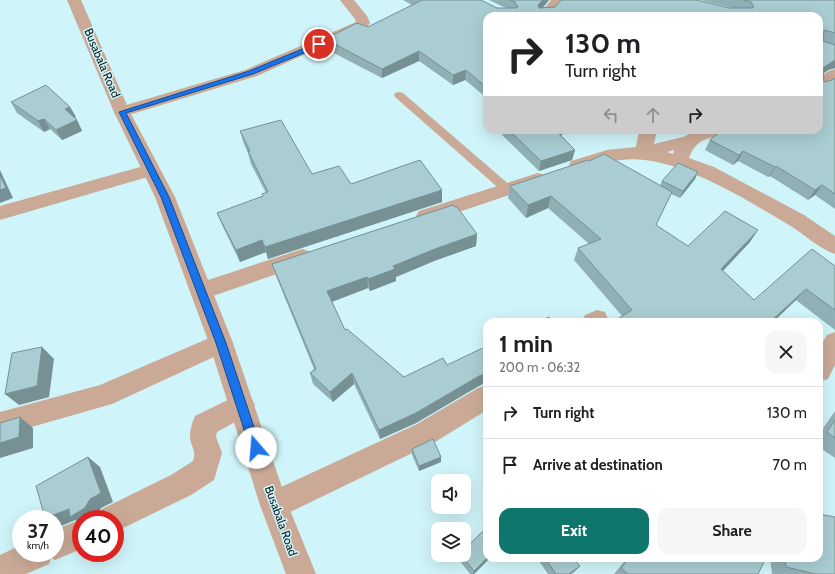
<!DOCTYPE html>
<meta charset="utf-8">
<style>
body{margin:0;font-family:Cabin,sans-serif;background:#f6f6f6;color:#202124;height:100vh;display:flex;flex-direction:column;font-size:15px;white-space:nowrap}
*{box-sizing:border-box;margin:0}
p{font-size:13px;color:#757577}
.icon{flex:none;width:22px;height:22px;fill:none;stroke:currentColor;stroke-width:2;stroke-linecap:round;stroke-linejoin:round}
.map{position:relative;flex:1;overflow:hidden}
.drawer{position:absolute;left:483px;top:318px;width:340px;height:244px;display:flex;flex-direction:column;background:#fff;border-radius:12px;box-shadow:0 4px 16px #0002}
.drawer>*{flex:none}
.guide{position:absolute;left:483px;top:12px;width:340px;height:122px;border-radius:12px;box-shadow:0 4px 16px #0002;background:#fff;color:#202124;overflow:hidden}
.fabs{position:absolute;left:431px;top:474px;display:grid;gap:8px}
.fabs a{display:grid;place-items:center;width:40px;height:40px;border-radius:8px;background:#fff;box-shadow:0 4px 16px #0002;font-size:20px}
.speed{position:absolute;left:12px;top:510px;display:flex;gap:8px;font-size:20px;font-weight:700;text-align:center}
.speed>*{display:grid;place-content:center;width:52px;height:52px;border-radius:50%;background:#fff;box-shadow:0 4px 16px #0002;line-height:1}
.speed small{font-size:10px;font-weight:400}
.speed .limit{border:6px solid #d22;background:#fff;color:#111}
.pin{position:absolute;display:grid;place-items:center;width:34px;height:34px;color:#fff;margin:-17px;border:2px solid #fff;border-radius:50%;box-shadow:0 1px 4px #0007}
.me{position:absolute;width:44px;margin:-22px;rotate:342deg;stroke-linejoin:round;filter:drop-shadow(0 0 3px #0008)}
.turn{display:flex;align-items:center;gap:14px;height:84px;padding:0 16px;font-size:18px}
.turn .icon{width:52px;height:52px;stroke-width:2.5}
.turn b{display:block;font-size:28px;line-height:34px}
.lanes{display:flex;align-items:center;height:38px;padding:0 16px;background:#0003;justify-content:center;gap:20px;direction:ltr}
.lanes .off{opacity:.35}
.round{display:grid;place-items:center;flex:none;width:42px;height:42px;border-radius:12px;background:#f6f6f6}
.headline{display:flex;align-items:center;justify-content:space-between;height:68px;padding:0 16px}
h1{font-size:24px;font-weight:700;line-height:30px}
.button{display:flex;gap:8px;margin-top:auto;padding:8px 16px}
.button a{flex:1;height:46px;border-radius:12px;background:#0f766e;color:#fff;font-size:16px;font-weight:700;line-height:46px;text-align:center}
.button a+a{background:#f6f6f6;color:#202124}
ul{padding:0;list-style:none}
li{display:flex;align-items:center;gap:12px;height:52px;padding:0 16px;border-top:1px solid #e0e0e0}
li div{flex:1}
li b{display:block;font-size:15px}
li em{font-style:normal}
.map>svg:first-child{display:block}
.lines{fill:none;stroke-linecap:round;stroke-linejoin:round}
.service{fill:#caaa97;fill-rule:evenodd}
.minor{fill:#caaa97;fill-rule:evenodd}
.tertiary{fill:#caaa97;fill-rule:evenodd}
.wall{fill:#91b0b5}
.shaded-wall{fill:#769093}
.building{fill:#a9cdd2;stroke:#769093}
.route{fill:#1a73e8;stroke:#114b97}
.labels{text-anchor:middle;stroke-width:3;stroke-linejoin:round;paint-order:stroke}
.street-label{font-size:12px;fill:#111f21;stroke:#cff4f9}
</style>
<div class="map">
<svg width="835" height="574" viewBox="0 0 835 574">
<rect width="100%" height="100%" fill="#cff4f9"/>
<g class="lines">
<path class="service" d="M399,92L403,93L511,186L513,189L511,192L507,193L503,192L395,97L394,95L395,93Z"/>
<g class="minor">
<path d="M340,0H354L367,16L370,23L368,26L257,76L122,117L116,116L114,112L116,108L245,70L354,23L356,22L355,19Z"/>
<path d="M551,0H565L552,16H538Z"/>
<path d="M835,69V82L825,89L819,91V78L829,71Z"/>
<path d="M639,130H657L654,144L683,137L697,130H723C714,143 699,132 689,158L714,167L804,215L835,236V254C818,248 804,234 789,225C752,203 710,177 669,165C649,159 630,157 609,162C597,164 584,173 571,169L569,165L571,161L607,150L636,147ZM674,150L673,154L667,152Z"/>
<path d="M151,164L158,166L160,170L158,174L0,220V206Z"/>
<path d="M538,173L545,175L547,179L545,183L426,223L419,221L416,216L419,211Z"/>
<path d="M302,249L309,251L313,257L309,263L201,300L193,297L190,291L193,285Z"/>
<path d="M597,310L605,312L608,319L607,322H581L585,315Z"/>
<path d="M835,332V365L828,379L819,382V348L827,335Z"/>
<path d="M221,333L229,336L233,343L229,350L112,404L0,436V412L100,385Z"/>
<path d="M487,385V410L435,442L284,515L274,519L264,515L260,505L264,495L417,424L478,388Z"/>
<path d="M242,393L251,397L255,405L251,413L217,432L216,437L222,453L214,480L191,495L115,532V519H98L102,509L171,475L193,461C197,449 190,447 190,436C190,429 192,423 195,416Z"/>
<path d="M81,519V549L55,560L51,558L49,564L26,574H0V555L21,545V553H55V530Z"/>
</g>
<path class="tertiary" d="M67,0H81L130,112L175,197L233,343L288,505L316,574H286L260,505L209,343L155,197L114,112Z"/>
</g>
<g class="wall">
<path d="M403,0H481L497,8H506L489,0H549L543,7L732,8L701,0H835V68L828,70L824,73V82L832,80L835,78V209L815,195L808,200L770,176L768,177L738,161L733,165L705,150L710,140L819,130L487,16V98L465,80L453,85L419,61L382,78L326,49L325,39L368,27L412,5Z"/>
<path d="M11,102L70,107L76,117L74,118L77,120L82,131L62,140L50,129L44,132L17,113Z"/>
<path d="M497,130H570L561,135L575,150L572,160L539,171Z"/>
<path d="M240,131L312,174L351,184L442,190V202L268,259L266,252L240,262L222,225L217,213L262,197L266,193L251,164L248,153L244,144Z"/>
<path d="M589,161L660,186L662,181L698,172L695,179L680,198L671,194L656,225L688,246L750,242L723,271L754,300L835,266V330L796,300L773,322H613L622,316L574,260L578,248L589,244L548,208L526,218L508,198L510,186Z"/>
<path d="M477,234L476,246L434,261L396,277V281L370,291L368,288L331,302L345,330L404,377L447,365L477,387L416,423L380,439L354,384L333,402L313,384L310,373L314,369L276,276L272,264Z"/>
<path d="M835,411V458L819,447V434Z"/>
<path d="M412,449L441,462L419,471L412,455Z"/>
<path d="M460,555H464L490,558L474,574H470L459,560Z"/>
<path d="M537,558H573L575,571L571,574H548Z"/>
<path d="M627,558H766L758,574H614Z"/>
<path d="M770,558H819L835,574H772Z"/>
</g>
<g class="shaded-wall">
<path d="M543,0H549L537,15L538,5Z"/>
<path d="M419,51V61L382,78V69Z"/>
<path d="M834,60H835V68L828,70L819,77L823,68Z"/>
<path d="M466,70L465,80L453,85V75Z"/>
<path d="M70,107L76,117L71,120L65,109Z"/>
<path d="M44,119L50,129L44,132L38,121Z"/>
<path d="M77,120L82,131L62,140L56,130Z"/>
<path d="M555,130H570L553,140Z"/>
<path d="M575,150L572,160L539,171L541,161Z"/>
<path d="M743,151L738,161L733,165L739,155Z"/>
<path d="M776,166L770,176L768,177L775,167Z"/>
<path d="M0,170L13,198L0,203Z"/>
<path d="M698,172L695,179L680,198L683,191Z"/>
<path d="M822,185L815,195L808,200L815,190Z"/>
<path d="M442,190V202L268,259L265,247Z"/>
<path d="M551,196L548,208L526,218L528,205Z"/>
<path d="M758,230L750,242L713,281L721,269Z"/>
<path d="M477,234L476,246L434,261L396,277V281L370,291L368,279L393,266L435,249Z"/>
<path d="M262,240L266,252L240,262L236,250Z"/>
<path d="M367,277L368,288L329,303L327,291Z"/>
<path d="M806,289L796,300L773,322H770Z"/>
<path d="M42,347L54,359L49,397L19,405L5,394Z"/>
<path d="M352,373L354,384L333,402L330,392Z"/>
<path d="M487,373V382L477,387L416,423L380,439L379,430L479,376Z"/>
<path d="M20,417L33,428V448L0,458V443Z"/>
<path d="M88,457L100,467L113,502L101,508L97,516L93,519H81V524L75,520L59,527L55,524V519L45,518L69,509Z"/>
<path d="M441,457V462L419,471V466Z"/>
<path d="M487,558H490L474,574H473L474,571Z"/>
<path d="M580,566L575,571L571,574H569Z"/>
</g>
<g class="building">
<path d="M421,0H481L497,8H516L518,7L515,2L510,0H543L538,5L539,8L555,7L561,0H697L729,8H752L754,7L751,2L743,0H835V33L824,30L823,41L835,45V60L823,68L824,82L832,80L835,78V194L822,185L815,190L776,166L775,167L743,151L739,155L710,140L722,130H819V16H487V88L466,70L453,75L419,51L382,69L325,39L357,23L368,27L422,0Z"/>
<path d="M46,85L70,107L65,109L77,120L56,130L44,119L38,121L11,102Z"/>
<path d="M281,120L312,174L339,166L351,184L420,160L442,190L265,247L262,240L236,250L217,213L263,196L262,194L268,192L248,151H250L240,131Z"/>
<path d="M509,130H555L575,150L541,161Z"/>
<path d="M604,154L672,192L656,225L688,246L725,211L758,230L721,269L754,300L812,249L835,266V310L806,289L770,322H613L632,310L578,248L601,239L551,196L528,205L510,186L588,160L589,161Z"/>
<path d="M678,163L698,172L683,191L662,181Z"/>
<path d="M0,175L6,188L0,190Z"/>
<path d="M453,205L455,207H457L477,234L435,249L393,266L395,269L368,279L367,277L327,291L345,330L347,329L404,377L443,358L447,365L487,346V373L479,376L416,413L379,430L352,373L330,392L310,373L316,369L272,264Z"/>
<path d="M549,317L553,322H539Z"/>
<path d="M42,347L37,386L5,394L12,353Z"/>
<path d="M20,417L19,437L0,443V423Z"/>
<path d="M835,420V438L827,432Z"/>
<path d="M433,439L441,457L419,466L412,449Z"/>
<path d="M88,457L101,493L90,499L85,508L70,517L69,509L45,518L36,486Z"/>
<path d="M819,514L835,517V574H816L786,567L785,558H819Z"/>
<path d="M487,527V558L474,571L461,555H464V550Z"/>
<path d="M545,558H573L580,566L569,574H556Z"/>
<path d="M629,558H766L758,574H628L621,568Z"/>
</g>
<path class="route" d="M319,42L321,43V46L253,74L126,113L169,197L226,343L261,448L260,452L256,453L252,452L250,448L216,343L161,197L119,112L249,71Z"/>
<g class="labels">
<g class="street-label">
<text transform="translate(102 63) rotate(67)" y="4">Busabala Road</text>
<text transform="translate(281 521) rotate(70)" y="4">Busabala Road</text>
</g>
</g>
</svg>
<div class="fabs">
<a><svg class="icon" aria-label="sound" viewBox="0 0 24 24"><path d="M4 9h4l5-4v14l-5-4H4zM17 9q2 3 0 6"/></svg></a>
<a><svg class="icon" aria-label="layers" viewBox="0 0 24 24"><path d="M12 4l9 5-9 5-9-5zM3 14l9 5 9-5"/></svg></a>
</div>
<div class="speed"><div>37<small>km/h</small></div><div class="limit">40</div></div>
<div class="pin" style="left:319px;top:44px;background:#d93025"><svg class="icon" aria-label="arrive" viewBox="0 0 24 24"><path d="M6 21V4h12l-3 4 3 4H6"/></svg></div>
<svg class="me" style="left:256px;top:448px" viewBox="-20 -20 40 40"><circle r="19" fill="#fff"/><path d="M0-13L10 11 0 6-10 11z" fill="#1a73e8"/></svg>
<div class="guide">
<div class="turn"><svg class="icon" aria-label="right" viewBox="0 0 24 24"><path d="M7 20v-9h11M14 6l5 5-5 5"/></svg><div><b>130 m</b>Turn right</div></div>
<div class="lanes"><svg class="icon off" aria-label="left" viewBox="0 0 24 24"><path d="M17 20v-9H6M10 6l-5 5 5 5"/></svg><svg class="icon off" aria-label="ahead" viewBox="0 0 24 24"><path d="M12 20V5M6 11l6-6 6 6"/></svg><svg class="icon" aria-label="right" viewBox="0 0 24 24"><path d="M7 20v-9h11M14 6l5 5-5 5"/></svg></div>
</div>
<section class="drawer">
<div class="headline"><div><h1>1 min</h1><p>200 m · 06:32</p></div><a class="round"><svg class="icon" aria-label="close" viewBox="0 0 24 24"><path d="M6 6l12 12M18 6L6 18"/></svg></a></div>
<ul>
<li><svg class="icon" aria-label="right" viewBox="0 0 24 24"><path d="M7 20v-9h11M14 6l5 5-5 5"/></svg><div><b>Turn right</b></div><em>130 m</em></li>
<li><svg class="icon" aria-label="arrive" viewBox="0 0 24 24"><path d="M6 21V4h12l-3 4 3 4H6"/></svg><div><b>Arrive at destination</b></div><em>70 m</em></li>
</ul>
<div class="button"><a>Exit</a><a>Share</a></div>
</section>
</div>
